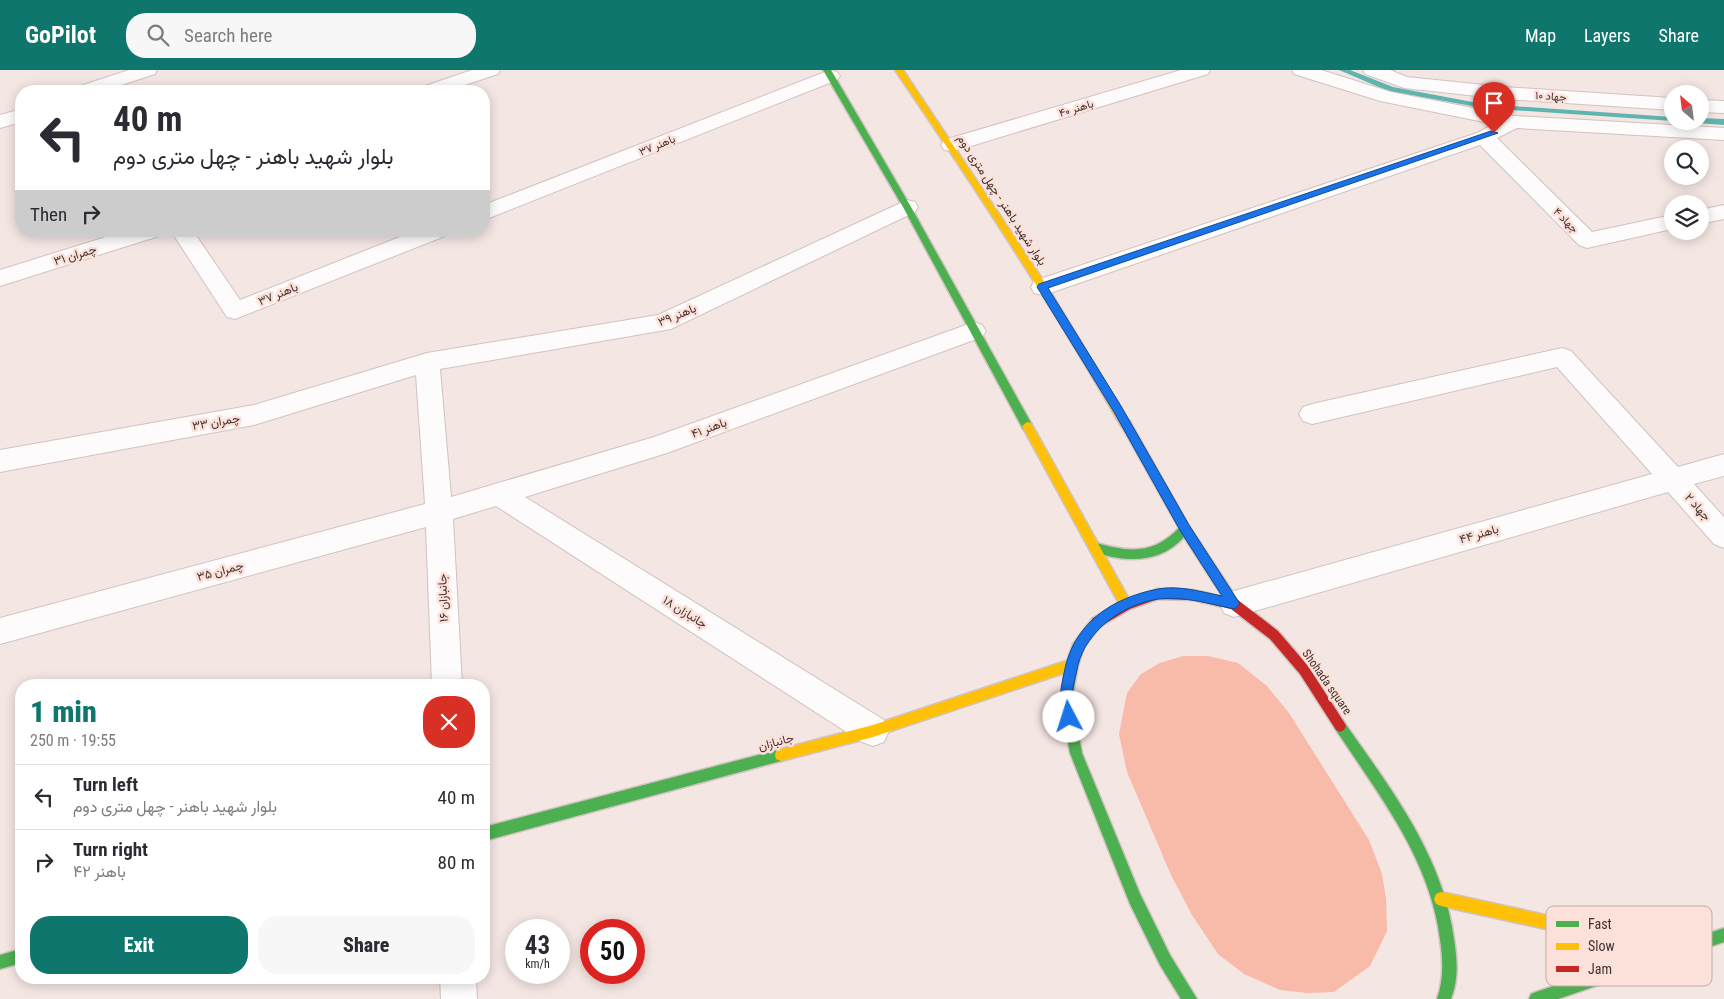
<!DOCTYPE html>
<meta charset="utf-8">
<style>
body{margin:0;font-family:"Roboto Condensed",Vazirmatn,sans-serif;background:#f7f7f7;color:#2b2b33;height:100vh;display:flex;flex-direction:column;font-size:19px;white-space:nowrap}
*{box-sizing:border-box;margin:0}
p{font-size:16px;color:#7c7c81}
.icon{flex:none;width:28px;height:28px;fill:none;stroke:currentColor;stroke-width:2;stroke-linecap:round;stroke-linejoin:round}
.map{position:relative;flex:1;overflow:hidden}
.side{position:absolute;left:15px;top:609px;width:475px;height:305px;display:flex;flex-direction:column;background:#fff;border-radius:20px;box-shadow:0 2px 12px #0003}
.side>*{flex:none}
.hud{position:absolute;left:15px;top:15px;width:475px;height:152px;border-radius:20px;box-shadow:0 2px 12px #0003;background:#fff;color:#2b2b33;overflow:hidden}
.needle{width:32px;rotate:332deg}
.controls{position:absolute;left:1664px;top:15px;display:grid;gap:10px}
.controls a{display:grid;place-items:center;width:45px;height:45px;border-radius:50%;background:#fff;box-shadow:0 2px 12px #0003;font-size:25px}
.speed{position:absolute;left:505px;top:849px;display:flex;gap:10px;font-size:25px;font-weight:700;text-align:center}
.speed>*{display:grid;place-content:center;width:65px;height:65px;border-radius:50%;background:#fff;box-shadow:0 2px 12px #0003;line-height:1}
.speed small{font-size:12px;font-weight:400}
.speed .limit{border:8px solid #d22;background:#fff;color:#111}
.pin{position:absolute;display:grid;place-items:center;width:42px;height:42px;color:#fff;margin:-51px -21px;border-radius:50% 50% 50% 0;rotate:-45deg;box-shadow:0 0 5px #0007}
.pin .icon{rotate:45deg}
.me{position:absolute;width:55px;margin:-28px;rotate:355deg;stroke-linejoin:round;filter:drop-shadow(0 0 4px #0008)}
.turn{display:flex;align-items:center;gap:18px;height:105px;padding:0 15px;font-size:22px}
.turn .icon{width:65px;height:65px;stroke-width:2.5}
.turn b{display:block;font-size:35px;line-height:42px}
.then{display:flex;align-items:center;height:48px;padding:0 15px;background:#0003;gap:10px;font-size:19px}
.round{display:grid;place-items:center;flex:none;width:52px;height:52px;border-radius:20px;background:#f7f7f7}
.headline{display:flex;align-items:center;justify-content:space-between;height:85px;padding:0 15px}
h1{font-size:30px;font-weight:800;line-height:38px;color:#0f766e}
.cta{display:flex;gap:10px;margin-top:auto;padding:10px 15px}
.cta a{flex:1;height:58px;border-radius:20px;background:#0f766e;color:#fff;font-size:20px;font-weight:800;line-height:58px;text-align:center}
.cta a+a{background:#f7f7f7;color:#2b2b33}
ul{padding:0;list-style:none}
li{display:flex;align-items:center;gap:15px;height:65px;padding:0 15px;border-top:1px solid #e1e1e2}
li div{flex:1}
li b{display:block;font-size:19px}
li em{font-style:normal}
header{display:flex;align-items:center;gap:30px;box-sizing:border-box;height:70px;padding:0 25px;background:#0f766e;color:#fff}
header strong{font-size:24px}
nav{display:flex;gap:28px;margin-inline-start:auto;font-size:18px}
.search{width:350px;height:45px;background:#f7f7f7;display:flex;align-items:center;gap:12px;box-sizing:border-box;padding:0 18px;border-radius:20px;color:#7c7c81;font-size:19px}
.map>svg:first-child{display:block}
.green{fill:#f8baa9}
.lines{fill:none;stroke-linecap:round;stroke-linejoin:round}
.stream{fill:#60b4af;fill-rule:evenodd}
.street-casing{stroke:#d0c3c0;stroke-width:2}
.fast-casing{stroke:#d0c3c0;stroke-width:3}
.slow-casing{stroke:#d0c3c0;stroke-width:3}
.jam-casing{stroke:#d0c3c0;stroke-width:3}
.street{fill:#fdfbfb;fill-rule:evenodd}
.fast{fill:#4caf50;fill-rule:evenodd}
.slow{fill:#ffc107;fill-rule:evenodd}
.jam{fill:#c62828;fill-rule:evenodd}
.route{fill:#1a73e8;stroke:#114b97}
.labels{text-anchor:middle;stroke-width:5;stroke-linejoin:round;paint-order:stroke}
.far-street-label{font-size:11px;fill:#3e322e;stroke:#fce1da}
.street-label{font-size:12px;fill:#3e322e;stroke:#fce1da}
.key{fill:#fce1da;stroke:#c3aca6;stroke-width:1}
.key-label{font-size:14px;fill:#3e322e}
</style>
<header>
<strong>GoPilot</strong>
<div class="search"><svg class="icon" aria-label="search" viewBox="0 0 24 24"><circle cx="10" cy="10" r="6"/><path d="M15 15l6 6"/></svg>Search here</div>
<nav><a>Map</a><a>Layers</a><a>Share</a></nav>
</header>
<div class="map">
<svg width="1724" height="929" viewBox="0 0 1724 929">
<rect width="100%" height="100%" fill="#f4e6e2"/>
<path class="green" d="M1183,586H1208L1238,593L1267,616L1289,643L1369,770L1382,804L1386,829L1387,861L1370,896L1334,922L1307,923L1280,920L1244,904L1218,884L1192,845L1171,805L1127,702L1119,664L1127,623L1141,604L1160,593Z"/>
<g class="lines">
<g class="stream">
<path d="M1339,0H1350L1393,17L1483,34L1672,47L1673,51L1483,38L1388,21Z"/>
<path d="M1700,48L1724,49V55L1697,53L1696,51H1700Z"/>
</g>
<g class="street-casing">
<g id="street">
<path d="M129,0H157L155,4L103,21H74L77,17Z"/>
<path d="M472,0H500L498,4L447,21H419L422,17Z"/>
<path d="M830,0L837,2L840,6L837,10L484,150V135Z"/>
<path d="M1181,0H1210L1208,4L958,80L951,81L944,80L941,75L944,70Z"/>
<path d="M1292,0H1321L1391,22L1514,46L1724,58V70L1517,58L1497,68L1592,162L1672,145V159L1587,178L1579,175L1480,75L1050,223L1042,225L1034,223L1031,217L1034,211L1477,63L1494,54L1380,31L1294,4Z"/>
<path d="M1363,0H1390L1407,7L1504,17L1672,28V40L1504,29L1404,18L1365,4Z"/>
<path d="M1700,30L1724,31V43L1700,42Z"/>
<path d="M21,39V52L0,58V45Z"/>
<path d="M907,130L915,132L918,137L915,142L671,259L440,299L451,427L654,367L966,255L974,252L982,255L986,261L982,267L667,383L525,427L884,650L889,661L884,672L873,676L862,672L496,436L453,449L462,615H432L426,457L0,574V548L425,434L416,305L254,355L0,402V380L254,335L427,283L658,245Z"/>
<path d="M1724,135V149L1700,154V140Z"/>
<path d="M125,161H162L159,166L0,216V200Z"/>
<path d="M171,161H193L240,230L415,161H448L445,166L235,249L227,247Z"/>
<path d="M1562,278L1571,281L1678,397L1724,384V406L1694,414L1724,447V478L1714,474L1668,422L1234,547L1224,543L1220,534L1224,525L1234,521L1652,404L1557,297L1312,354L1303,351L1299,344L1303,337L1312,334Z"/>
<path d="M440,908H476L477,929H441Z"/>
</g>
</g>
<g class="fast-casing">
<g id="fast">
<path d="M823,0H831L911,137L1031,353L1032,356L1031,359H1023L903,137Z"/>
<path d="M1125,349L1129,350L1189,456L1238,530L1240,534L1238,538L1234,539L1230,538L1184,467C1160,494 1124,493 1092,481L1090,478L1092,475L1096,473C1129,482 1153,485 1179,458L1120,353Z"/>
<path d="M1097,547L1101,548L1103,552L1084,577L1078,595L1072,629L1082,683L1140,824L1170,885L1197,929H1181L1160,895L1130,834L1070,683L1060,629L1066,595L1073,574L1093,548Z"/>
<path d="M1340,650L1344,652C1391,719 1443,786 1454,869C1457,889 1459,909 1451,929H1437C1444,909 1443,890 1440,869C1430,789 1379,725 1336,660L1334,656L1336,652Z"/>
<path d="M781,679L786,681L787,685L786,689L781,691L484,771V757Z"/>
<path d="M1724,858V872L1558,929H1529L1531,924L1536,922Z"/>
<path d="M21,879V893L0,899V885Z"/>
</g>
</g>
<g class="slow-casing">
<g id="slow">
<path d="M895,0H903L1047,216L1130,353L1129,356H1121C1051,234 974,116 895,0Z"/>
<path d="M1027,352L1031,353L1130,531L1132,535L1130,539L1126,540L1122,539L1022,356Z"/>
<path d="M1072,589L1076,591L1078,595L1076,599L873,667L781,691L776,689L775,685L776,681L781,679L873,655Z"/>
<path d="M1441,822L1674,873L1679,875L1681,880L1679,885L1674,887L1441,836L1436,834L1434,829L1436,824Z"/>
</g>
</g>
<g class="jam-casing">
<path id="jam" d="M1158,519L1193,520L1238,530L1278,561L1308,596L1344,652L1346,656L1344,660L1340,662L1336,660L1300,604L1270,569L1231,539L1193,530L1158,529L1130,539L1101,556L1097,557L1093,556L1091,552L1093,548L1122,531Z"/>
</g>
<use href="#street" class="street"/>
<use href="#fast" class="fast"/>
<use href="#slow" class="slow"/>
<use href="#jam" class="jam"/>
</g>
<path class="route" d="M1491,61L1498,63L1048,218L1121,336L1189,455L1240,534L1234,539C1210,534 1184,526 1159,529C1123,534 1087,560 1078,595C1076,605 1072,619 1072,629C1072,637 1077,644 1074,651L1069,653L1064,651C1057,635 1061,619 1064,603C1073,554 1111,528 1158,519C1179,515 1202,522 1222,526L1181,462L1114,342L1037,217L1039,214Z"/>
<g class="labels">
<g class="far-street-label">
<text transform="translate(1551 26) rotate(4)" y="4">جهاد ۱۰</text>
<text transform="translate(1076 38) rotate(-17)" y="4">باهنر ۴۰</text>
<text transform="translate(657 75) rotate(-22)" y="4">باهنر ۳۷</text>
<text transform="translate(1566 150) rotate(45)" y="4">جهاد ۴</text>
</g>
<g class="street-label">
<text transform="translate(1002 130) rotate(57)" y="4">بلوار شهید باهنر - چهل متری دوم</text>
<text transform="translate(75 185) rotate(-17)" y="4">چمران ۳۱</text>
<text transform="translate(278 224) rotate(-22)" y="4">باهنر ۳۷</text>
<text transform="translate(677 245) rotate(-22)" y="4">باهنر ۳۹</text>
<text transform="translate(216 352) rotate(-10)" y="4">چمران ۳۳</text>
<text transform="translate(709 358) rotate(-20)" y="4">باهنر ۴۱</text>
<text transform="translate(1698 437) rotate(48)" y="4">جهاد ۲</text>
<text transform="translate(1479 464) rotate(-16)" y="4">باهنر ۴۴</text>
<text transform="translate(220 501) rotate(-15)" y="4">چمران ۳۵</text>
<text transform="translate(443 528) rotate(-92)" y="4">جانبازان ۱۶</text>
<text transform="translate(685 542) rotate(32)" y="4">جانبازان ۱۸</text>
<text transform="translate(1327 612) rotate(55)" y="4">Shohada square</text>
<text transform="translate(776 672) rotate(-15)" y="4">جانبازان</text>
</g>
</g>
<rect x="1546" y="836" width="166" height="80" rx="8" class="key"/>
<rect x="1556" y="851" width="23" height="6" fill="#4caf50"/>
<rect x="1556" y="873" width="23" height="7" fill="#ffc107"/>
<rect x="1556" y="896" width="23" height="6" fill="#c62828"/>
<g class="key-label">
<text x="1588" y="859">Fast</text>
<text x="1588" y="881">Slow</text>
<text x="1588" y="904">Jam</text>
</g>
</svg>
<div class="controls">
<a><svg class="needle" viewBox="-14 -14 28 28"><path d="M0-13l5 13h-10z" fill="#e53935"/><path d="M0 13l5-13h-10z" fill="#7c7c81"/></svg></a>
<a><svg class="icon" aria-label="search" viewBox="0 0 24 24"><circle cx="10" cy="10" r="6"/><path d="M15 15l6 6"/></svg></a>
<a><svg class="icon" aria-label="layers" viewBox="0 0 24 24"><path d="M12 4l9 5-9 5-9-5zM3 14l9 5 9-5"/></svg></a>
</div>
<div class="speed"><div>43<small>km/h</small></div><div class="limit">50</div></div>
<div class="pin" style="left:1494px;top:63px;background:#d93025"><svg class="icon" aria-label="arrive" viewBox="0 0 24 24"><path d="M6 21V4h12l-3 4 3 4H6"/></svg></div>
<svg class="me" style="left:1069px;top:647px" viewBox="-20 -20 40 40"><circle r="19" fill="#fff"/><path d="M0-13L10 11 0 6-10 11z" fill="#1a73e8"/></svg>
<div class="hud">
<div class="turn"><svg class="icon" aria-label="left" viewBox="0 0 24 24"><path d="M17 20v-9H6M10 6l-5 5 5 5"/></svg><div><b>40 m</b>بلوار شهید باهنر - چهل متری دوم</div></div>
<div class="then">Then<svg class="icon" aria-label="right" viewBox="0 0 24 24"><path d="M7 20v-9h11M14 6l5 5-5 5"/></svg></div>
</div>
<section class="side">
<div class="headline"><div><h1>1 min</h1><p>250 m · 19:55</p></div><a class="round" style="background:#d93025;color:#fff"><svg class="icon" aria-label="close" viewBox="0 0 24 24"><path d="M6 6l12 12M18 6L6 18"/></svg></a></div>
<ul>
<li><svg class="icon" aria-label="left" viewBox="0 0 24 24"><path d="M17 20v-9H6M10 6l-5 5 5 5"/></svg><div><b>Turn left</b><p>بلوار شهید باهنر - چهل متری دوم</p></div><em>40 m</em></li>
<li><svg class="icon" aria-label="right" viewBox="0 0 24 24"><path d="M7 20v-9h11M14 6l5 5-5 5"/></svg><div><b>Turn right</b><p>باهنر ۴۲</p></div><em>80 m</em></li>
</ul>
<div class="cta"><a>Exit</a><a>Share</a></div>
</section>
</div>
